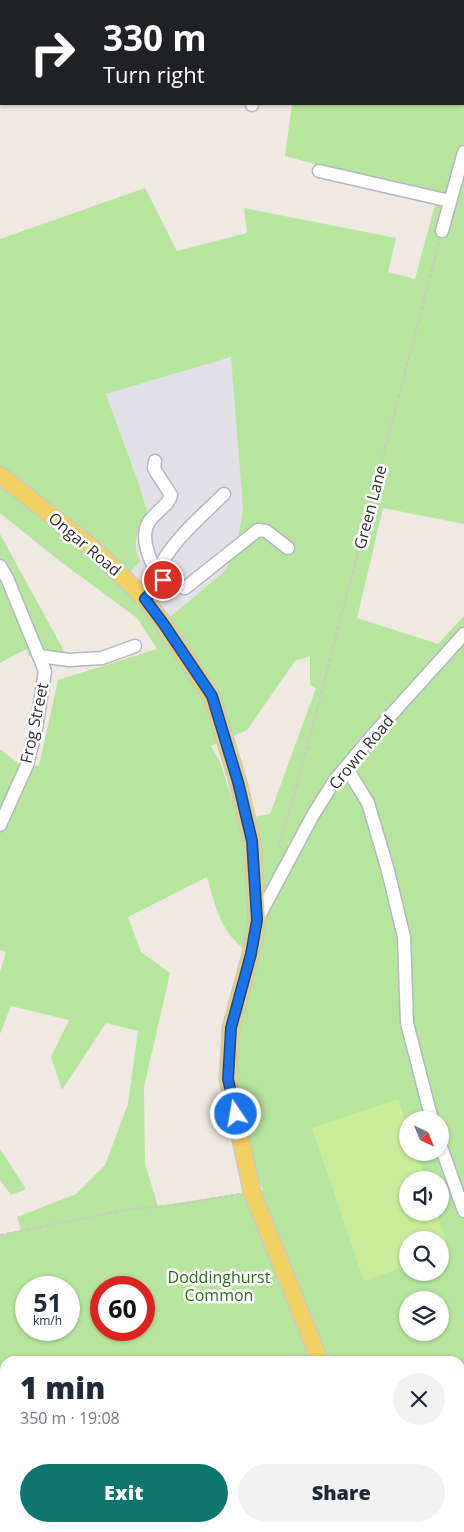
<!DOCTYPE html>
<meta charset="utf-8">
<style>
body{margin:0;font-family:"Open Sans",sans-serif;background:#f2f2f3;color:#1f2937;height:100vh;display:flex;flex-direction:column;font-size:19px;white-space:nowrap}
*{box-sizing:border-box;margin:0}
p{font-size:16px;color:#747a83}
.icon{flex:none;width:28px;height:28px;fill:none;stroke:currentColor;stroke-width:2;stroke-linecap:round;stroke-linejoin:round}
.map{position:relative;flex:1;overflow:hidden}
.panel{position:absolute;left:0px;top:1356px;width:465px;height:176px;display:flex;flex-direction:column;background:#fff;border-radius:15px 15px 0 0;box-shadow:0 1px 4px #0004}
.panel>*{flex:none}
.top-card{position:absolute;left:0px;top:0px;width:465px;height:105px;box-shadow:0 1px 4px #0004;background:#202124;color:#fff;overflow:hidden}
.needle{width:32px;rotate:137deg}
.fabs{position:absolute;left:399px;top:1111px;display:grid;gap:10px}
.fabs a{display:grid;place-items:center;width:50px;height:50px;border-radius:50%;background:#fff;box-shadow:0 1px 4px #0004;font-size:25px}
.speed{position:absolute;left:15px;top:1276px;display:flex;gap:10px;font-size:25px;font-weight:700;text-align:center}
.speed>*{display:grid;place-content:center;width:65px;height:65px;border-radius:50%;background:#fff;box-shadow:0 1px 4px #0004;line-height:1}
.speed small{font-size:12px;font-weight:400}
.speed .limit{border:8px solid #d22;background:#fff;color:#111}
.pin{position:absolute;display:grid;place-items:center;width:42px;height:42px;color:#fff;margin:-21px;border:2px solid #fff;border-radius:50%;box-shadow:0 1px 5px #0007}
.me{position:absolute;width:55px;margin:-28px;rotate:348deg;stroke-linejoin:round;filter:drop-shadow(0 0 4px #0008)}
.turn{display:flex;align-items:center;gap:18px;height:105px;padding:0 20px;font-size:22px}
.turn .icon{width:65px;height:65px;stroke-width:2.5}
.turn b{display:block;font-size:35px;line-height:42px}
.round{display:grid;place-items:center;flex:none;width:52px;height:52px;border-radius:26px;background:#f2f2f3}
.headline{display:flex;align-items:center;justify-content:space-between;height:85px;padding:0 20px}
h1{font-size:30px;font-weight:800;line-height:38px}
.primary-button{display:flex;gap:10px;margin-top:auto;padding:10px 20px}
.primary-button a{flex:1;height:58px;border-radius:30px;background:#0f766e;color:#fff;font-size:20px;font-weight:800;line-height:58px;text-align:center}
.primary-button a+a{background:#f2f2f3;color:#1f2937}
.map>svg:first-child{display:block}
.industrial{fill:#e3e1e8}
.green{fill:#b6e59e;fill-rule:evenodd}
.pitch{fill:#c9ec9a}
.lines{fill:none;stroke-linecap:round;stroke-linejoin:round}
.minor-casing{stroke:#b4b7c1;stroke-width:15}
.major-casing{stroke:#c9c9c9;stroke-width:19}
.path{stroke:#c9c9c9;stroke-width:2;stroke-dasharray:4 2.5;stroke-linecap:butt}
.minor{stroke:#fff;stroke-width:12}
.major{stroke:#f2d163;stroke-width:16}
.route-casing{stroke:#114b97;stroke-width:12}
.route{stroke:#1a73e8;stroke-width:9}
.labels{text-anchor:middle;stroke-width:5;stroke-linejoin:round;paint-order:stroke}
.street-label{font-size:16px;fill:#2e2e2e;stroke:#fff}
.park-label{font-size:16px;fill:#2c6e1b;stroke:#fff}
</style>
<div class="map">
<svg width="464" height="1532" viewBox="0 0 464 1532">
<rect width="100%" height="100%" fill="#efe9e1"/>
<path class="industrial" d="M232,357L243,509L238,539L226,570L163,623L123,577L136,551V538L147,511L140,488L105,394Z"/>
<g class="green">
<path d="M464,9V524L383,508L357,618L438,644L464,616V1532H21L20,1528H460V1361H5V1483L0,1481V1235L21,1230L17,1217L76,1194L105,1165L128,1104L138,1031L106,1023L62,1090L51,1057L69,1020L11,1006L0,1034V972L6,952L0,950V749L19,764L39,766L58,680L157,649L137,618L57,559L0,513V488L9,482L0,475V239L145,188L177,251L247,233L244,208L396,238L388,272L415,279L437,197L285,156L292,104H464ZM231,357L243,509L238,539L226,570L163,623L124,577L140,562L136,551V538L147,511L140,488L106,394ZM310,656V685L316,688L270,814L239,820L220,762L211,746L247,730L295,661ZM207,877C216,908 221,935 251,954L228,1079L243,1150L263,1190L158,1206L145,1164L144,1087L170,973L141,952L128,917ZM408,1120H440V1152H408ZM408,1180H440V1212H408ZM408,1240H440V1272H408ZM26,1288H69V1330H26ZM101,1288H144V1330H101ZM408,1300H440V1332H408Z"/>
<path d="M0,534L69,660L29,656L26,649L0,663Z"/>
<path d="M0,1149L26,1189L11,1195L0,1180Z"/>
</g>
<path class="pitch" d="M398,1099L407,1126L408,1152L416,1153L426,1180H408V1212L437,1213L450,1252L440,1255V1240H408L407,1266L364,1281L312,1128Z"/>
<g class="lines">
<g class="minor-casing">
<g id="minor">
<path d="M182,0V1"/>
<path d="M287,0L298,1"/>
<path d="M266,1V0"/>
<path d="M252,105V104"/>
<path d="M319,171L450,201"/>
<path d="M442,231L464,152"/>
<path d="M0,566L7,578L45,671L36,729L27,765L0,825"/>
<path d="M157,573C169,543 201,517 224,494"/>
<path d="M163,580L180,587L185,588L258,530L266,531L288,548"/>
<path d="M145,599L163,580C151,566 137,535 151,519C157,511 169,505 171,495L156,472L154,468L155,461"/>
<path d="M39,656L69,660L102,658L135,646"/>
<path d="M346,767L368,803L387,867L404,937L407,1023L432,1120"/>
<path d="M257,920L313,815L335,780L372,736L464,634"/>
<path d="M440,1144L464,1211"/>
</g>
</g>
<g class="major-casing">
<g id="major">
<path d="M0,475L88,544L123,577L145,599L163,623L212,697L238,782L252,841L257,920L251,954L231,1028L228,1079L252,1192L320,1361"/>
<path d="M374,1528L375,1532"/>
</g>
</g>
<g class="path">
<path d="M282,849L279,845L296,789L439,243"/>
<path d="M0,1235L130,1209L175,1205L239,1194"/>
<path d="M0,1453L5,1455"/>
<path d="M114,1528L120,1532"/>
</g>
<use href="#minor" class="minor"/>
<use href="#major" class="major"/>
</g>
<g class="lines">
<g class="route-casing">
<path id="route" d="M163,580L145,599L163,623L212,696L238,782L252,841L257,920L251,954L231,1028L228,1079L236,1114"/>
</g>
<use href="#route" class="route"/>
</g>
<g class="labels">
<g class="street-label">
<text transform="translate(370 507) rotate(-75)" y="6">Green Lane</text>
<text transform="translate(85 544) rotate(40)" y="6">Ongar Road</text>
<text transform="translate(34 723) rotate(-78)" y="6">Frog Street</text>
<text transform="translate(361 752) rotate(-50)" y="6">Crown Road</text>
</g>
<g class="park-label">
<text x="219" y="1283">Doddinghurst<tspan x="219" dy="18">Common</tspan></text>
</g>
</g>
</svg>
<div class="fabs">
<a><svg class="needle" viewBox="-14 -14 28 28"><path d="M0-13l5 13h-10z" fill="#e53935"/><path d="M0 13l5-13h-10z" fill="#747a83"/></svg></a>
<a><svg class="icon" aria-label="sound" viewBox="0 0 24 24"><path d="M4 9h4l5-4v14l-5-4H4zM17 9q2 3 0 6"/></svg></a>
<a><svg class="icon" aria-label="search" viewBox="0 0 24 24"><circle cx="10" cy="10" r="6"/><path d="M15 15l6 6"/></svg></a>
<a><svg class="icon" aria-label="layers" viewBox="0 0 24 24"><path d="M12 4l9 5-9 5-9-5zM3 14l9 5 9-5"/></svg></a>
</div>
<div class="speed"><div>51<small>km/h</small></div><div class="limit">60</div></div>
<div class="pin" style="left:163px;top:580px;background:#d93025"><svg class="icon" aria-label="arrive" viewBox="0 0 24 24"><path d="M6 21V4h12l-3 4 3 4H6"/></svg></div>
<svg class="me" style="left:236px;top:1114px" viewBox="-20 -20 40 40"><circle r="17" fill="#1a73e8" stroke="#fff" stroke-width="3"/><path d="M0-11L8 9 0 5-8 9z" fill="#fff"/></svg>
<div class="top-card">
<div class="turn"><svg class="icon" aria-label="right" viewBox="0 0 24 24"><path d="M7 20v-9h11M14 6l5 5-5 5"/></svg><div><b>330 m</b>Turn right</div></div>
</div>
<section class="panel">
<div class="headline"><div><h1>1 min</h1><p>350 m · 19:08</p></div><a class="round"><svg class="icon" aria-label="close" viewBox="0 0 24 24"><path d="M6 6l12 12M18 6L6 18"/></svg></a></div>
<div class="primary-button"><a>Exit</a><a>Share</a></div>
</section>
</div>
